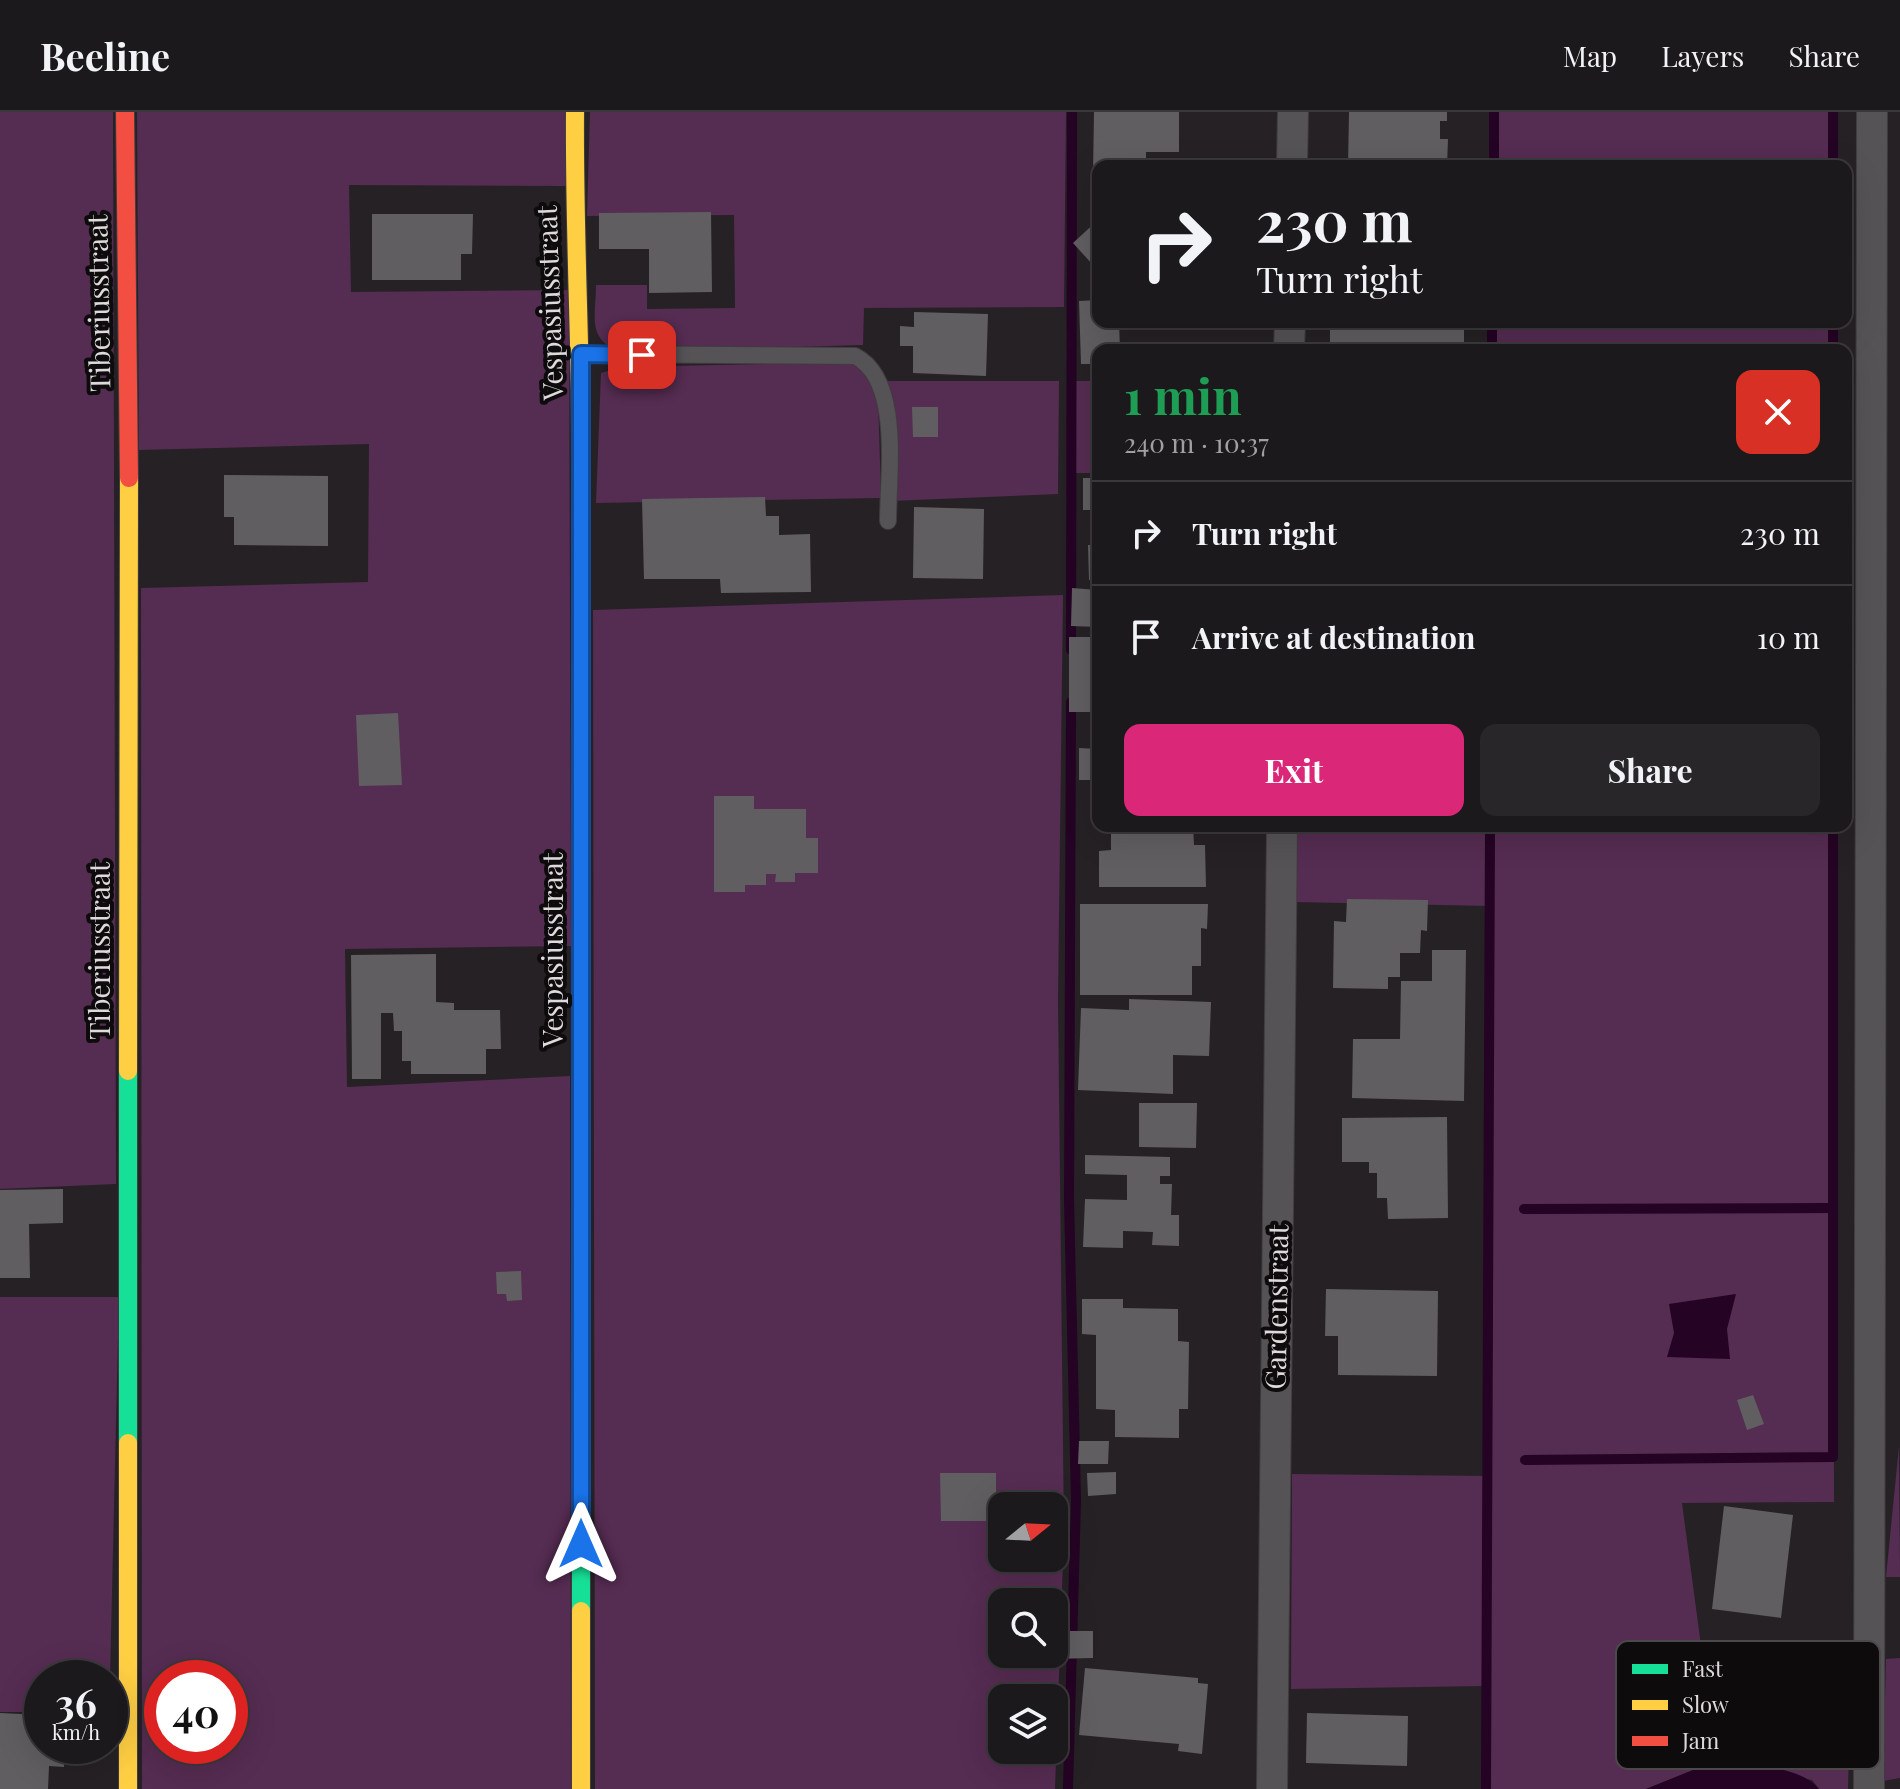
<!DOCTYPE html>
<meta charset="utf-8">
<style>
body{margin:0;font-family:"Playfair Display",serif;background:#292629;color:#f1f3f6;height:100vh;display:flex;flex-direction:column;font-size:30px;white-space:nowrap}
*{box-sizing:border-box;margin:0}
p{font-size:26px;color:#a0a0a3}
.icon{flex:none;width:44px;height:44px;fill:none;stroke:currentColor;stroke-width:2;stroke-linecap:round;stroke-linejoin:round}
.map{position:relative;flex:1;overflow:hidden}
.drawer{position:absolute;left:1092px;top:232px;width:760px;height:488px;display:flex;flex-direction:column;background:#1c191c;border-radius:16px;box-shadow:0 8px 32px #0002,0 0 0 2px #3a383b}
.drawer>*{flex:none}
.guide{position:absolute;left:1092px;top:48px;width:760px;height:168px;border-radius:16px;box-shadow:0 8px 32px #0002,0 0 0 2px #3a383b;background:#1c191c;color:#f1f3f6;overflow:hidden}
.needle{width:52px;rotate:72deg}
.controls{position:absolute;left:988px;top:1380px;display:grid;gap:16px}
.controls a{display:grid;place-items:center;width:80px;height:80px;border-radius:16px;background:#1c191c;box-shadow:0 8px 32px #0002,0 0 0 2px #3a383b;font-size:40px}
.speed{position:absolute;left:24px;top:1548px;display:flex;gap:16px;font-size:40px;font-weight:700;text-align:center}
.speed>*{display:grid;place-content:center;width:104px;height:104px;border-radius:50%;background:#1c191c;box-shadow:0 8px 32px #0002,0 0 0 2px #3a383b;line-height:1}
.speed small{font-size:20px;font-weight:400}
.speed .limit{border:12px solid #d22;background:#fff;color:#111}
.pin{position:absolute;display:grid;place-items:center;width:68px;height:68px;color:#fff;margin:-34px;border-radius:16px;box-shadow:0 4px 12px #0006}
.me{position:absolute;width:88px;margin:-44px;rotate:0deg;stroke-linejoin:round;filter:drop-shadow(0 0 6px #0008)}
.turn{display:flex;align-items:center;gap:28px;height:168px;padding:0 32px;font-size:36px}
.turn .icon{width:104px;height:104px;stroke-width:2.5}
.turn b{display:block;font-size:56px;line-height:68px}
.round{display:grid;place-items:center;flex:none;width:84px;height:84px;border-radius:16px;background:#292629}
.head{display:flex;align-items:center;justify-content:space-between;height:136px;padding:0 32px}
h1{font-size:48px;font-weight:700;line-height:60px;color:#1e9e55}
.action{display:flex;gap:16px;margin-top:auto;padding:16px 32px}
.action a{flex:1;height:92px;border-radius:16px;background:#db2777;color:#fff;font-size:32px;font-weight:700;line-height:92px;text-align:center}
.action a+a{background:#292629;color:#f1f3f6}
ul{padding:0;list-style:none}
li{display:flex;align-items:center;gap:24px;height:104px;padding:0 32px;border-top:2px solid #3a383b}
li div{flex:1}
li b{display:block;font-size:30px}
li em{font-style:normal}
header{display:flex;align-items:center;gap:48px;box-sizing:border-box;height:112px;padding:0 40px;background:#1c191c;border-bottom:2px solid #3a383b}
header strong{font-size:38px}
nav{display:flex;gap:44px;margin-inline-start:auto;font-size:28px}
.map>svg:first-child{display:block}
.green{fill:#552c52;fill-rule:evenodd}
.water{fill:#250324}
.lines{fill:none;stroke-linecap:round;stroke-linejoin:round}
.stream{stroke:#250324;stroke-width:10}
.building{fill:#615e61}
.lane-casing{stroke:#403c3f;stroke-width:18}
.street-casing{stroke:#403c3f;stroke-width:32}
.fast-casing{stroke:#403c3f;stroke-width:20}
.slow-casing{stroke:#403c3f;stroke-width:20}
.jam-casing{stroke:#403c3f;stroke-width:20}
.lane{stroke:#555355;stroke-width:16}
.street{stroke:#555355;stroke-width:30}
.fast{stroke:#16e098;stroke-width:18}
.slow{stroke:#ffcf43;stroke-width:18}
.jam{stroke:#f24e42;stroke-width:18}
.route-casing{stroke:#114b97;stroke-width:20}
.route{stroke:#1a73e8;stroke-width:14}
.labels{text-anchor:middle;stroke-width:8;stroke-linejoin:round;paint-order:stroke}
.street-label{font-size:28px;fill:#ddd9dd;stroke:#0e0b0d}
.key{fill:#0e0b0d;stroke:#4c494b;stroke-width:2}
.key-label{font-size:22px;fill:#ddd9dd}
</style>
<header>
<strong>Beeline</strong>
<nav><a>Map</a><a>Layers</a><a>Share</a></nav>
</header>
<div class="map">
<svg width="1900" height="1677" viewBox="0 0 1900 1677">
<rect width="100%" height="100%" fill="#262125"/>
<g class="green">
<path d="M0,0H113L116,1072L0,1077Z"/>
<path d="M137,0H567L566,74L349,73L351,180L569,178L571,834L345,837L347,975L570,964L571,1677H142L141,476L368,470L369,332L139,338ZM162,1566H230V1634H162Z"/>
<path d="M590,0H1066L1064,195L864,196L863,233L620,240C586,226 596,205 596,173H647V197L735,196L734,103L587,104Z"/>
<rect x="1494" y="0" width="339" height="54"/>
<rect x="1492" y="210" width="341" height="28"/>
<path d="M855,250L878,281L881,386L596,391L601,261L621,255Z"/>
<path d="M888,269H1059L1058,382L891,389Z"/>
<rect x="1073" y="269" width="25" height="92"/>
<path d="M1063,483L1058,888L1064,1420L1055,1677H595L593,498ZM1002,1394H1054V1446H1002ZM1002,1490H1054V1542H1002ZM1002,1586H1054V1638H1002Z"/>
<path d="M1295,714H1833L1834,1390L1682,1391L1704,1556L1851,1562L1848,1677H1819L1812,1668L1713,1650L1646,1677H1486V1574L1291,1577L1292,1362L1487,1364L1490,794L1294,790Z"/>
<path d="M0,1185H119L110,1566H42V1600H0Z"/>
<path d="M1899,1334L1900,1465H1886Z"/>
<path d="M1900,1546V1666L1883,1669L1886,1547Z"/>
</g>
<g class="water">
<path d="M1736,1182L1727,1217L1730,1247L1667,1245L1674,1221L1669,1192Z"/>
<path d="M1713,1650C1742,1652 1800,1653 1819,1677H1646Z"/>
</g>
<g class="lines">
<g class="stream">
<path d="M1833,0V54"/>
<path d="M1494,54V0"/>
<path d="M1833,210V238"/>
<path d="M1492,238V210"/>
<path d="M1071,538L1072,0"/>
<path d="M1524,1097L1833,1096"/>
<path d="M1525,1348L1833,1345V714"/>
<path d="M1068,1677L1076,1388L1069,1087L1071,590"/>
<path d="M1486,1677L1490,714"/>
</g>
</g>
<g class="building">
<path d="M1094,0H1179V40H1146V54H1098V63H1093Z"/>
<path d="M1349,0H1447V9H1440V27H1448L1447,54H1348Z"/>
<path d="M711,100L712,180L649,181V137H599V101Z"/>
<path d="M372,102H473L472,142H461V168H372Z"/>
<path d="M1098,108V148L1093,153L1073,131Z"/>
<path d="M1098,188V210H1119L1120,238H1098V252H1081L1079,189Z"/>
<path d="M914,200L988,202L986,264L913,261V234H900V214L914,215Z"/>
<rect x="1330" y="210" width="134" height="28"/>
<path d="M912,295H938V325H913Z"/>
<path d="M224,363L328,364V434L234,433V405H224Z"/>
<rect x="1083" y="366" width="15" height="32"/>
<path d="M765,385L766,404H779V423L810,422L811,480L721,481L720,467H644L642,387Z"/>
<path d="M914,395L984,397L983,467L913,466Z"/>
<path d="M1088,433H1098V468H1089Z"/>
<path d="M1072,476L1098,478V515L1071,514Z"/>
<rect x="1069" y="525" width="29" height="75"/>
<path d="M398,601L402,673L359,674L356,603Z"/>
<path d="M1079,636L1098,637V668H1079Z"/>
<path d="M714,684H754V697H806V726H818V761H795V770H775L776,762H766V773H745V780H714Z"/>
<path d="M1111,714H1193L1194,733H1205L1206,775H1099V739L1111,738Z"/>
<path d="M1347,787L1428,788L1427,819L1421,818L1420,841H1400V865H1388V877L1333,876L1334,809L1346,810Z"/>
<path d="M1080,792H1208L1207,817L1201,816V854H1192V883H1080Z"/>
<path d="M1432,838H1466L1464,989L1352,986L1353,927H1400L1401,869H1432Z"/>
<path d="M436,842V890L454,891V898H500L501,937H486V962H411V949H402V919H394L393,901H381V967H352L351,843Z"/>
<path d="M1129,887L1211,890L1209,944L1173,943V982L1078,978L1081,896L1129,898Z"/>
<path d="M1139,991H1197L1196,1036L1139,1035Z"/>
<path d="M1447,1005L1448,1106L1388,1107L1387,1086H1377V1061H1369V1050H1342V1006Z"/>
<path d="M1085,1043L1170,1045V1064H1160V1072H1172L1171,1103H1179V1134L1152,1133L1153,1120L1123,1119V1136L1083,1135L1085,1087L1127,1088V1063L1085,1062Z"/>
<path d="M63,1077V1111L29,1112L30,1166H0V1078Z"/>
<path d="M521,1159L522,1188L507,1189L506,1182H497L496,1160Z"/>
<path d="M1326,1177L1438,1179L1437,1264L1338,1263V1224H1325Z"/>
<path d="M1082,1187H1123V1196L1178,1197V1229L1189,1230L1188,1297H1179V1326L1115,1325V1298L1096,1297V1223L1082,1222Z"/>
<path d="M1753,1283L1764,1312L1747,1318L1737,1288Z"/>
<path d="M1079,1329H1109L1108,1352H1078Z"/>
<path d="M1116,1360V1382L1088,1384L1087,1361Z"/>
<path d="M940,1361H996V1409H941Z"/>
<path d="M1724,1394L1793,1403L1781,1506L1712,1497Z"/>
<path d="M1054,1519H1093V1546L1052,1547Z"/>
<path d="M1085,1556L1198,1566V1571L1208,1572L1202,1642L1178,1639L1179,1632L1079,1623Z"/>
<path d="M0,1601L42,1603V1634H65L64,1655L49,1654L48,1677H0Z"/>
<path d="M1307,1601L1408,1604L1407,1654L1306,1651Z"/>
</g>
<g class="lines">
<g class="lane-casing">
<path id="lane" d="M583,242L855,244C902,268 888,362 888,409"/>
</g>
<g class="street-casing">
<g id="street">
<path d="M1292,54L1293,0"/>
<path d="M1289,238L1290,210"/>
<path d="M1272,1677L1282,714"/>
<path d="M1869,1677L1872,0"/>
</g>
</g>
<g class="fast-casing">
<g id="fast">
<path d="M581,960V1499"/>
<path d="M128,1331V959"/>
</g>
</g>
<g class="slow-casing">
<g id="slow">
<path d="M575,0C574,120 581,239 581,358"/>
<path d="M128,959L129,366"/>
<path d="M581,1499V1677"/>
<path d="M128,1677V1331"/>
</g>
</g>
<g class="jam-casing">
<g id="jam">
<path d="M125,0L129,366"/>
<path d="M581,358V960"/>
</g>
</g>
<use href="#lane" class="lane"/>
<use href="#street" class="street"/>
<use href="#fast" class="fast"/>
<use href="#slow" class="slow"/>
<use href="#jam" class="jam"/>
</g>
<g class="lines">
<g class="route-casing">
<path id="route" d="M581,1432V242L642,243"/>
</g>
<use href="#route" class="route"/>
</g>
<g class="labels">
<g class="street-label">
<text transform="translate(99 191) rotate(-91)" y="10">Tiberiusstraat</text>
<text transform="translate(550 191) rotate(-92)" y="10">Vespasiusstraat</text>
<text transform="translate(553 838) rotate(-90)" y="10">Vespasiusstraat</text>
<text transform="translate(100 839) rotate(-90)" y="10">Tiberiusstraat</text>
<text transform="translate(1277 1195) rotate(-89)" y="10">Gardenstraat</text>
</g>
</g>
<rect x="1616" y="1529" width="264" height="128" rx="12" class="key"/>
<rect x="1632" y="1552" width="36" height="10" fill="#16e098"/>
<rect x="1632" y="1588" width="36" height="10" fill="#ffcf43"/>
<rect x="1632" y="1624" width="36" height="10" fill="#f24e42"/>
<g class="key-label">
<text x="1682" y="1565">Fast</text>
<text x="1682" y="1601">Slow</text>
<text x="1682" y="1637">Jam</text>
</g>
</svg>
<div class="controls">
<a><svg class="needle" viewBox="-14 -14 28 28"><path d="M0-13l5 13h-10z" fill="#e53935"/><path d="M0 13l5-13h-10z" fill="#a0a0a3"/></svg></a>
<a><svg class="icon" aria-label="search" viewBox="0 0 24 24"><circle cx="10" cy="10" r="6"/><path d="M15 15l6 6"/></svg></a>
<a><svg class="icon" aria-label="layers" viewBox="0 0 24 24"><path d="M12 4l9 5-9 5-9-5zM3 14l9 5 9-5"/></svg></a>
</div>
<div class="speed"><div>36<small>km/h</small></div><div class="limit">40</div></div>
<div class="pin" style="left:642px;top:243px;background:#d93025"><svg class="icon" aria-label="arrive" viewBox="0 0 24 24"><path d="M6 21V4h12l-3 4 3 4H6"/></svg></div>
<svg class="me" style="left:581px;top:1432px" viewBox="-20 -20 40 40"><path d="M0-17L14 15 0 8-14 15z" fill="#1a73e8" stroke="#fff" stroke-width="4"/></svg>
<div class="guide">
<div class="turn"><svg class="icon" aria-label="right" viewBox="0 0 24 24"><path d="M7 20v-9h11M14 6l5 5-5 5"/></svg><div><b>230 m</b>Turn right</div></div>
</div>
<section class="drawer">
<div class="head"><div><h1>1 min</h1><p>240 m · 10:37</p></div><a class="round" style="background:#d93025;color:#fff"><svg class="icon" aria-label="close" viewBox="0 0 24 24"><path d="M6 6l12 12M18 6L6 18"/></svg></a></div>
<ul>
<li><svg class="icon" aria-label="right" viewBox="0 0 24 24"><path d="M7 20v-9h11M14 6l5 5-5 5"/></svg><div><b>Turn right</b></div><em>230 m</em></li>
<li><svg class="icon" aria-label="arrive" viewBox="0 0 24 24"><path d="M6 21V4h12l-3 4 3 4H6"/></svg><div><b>Arrive at destination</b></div><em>10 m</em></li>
</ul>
<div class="action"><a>Exit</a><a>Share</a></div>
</section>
</div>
